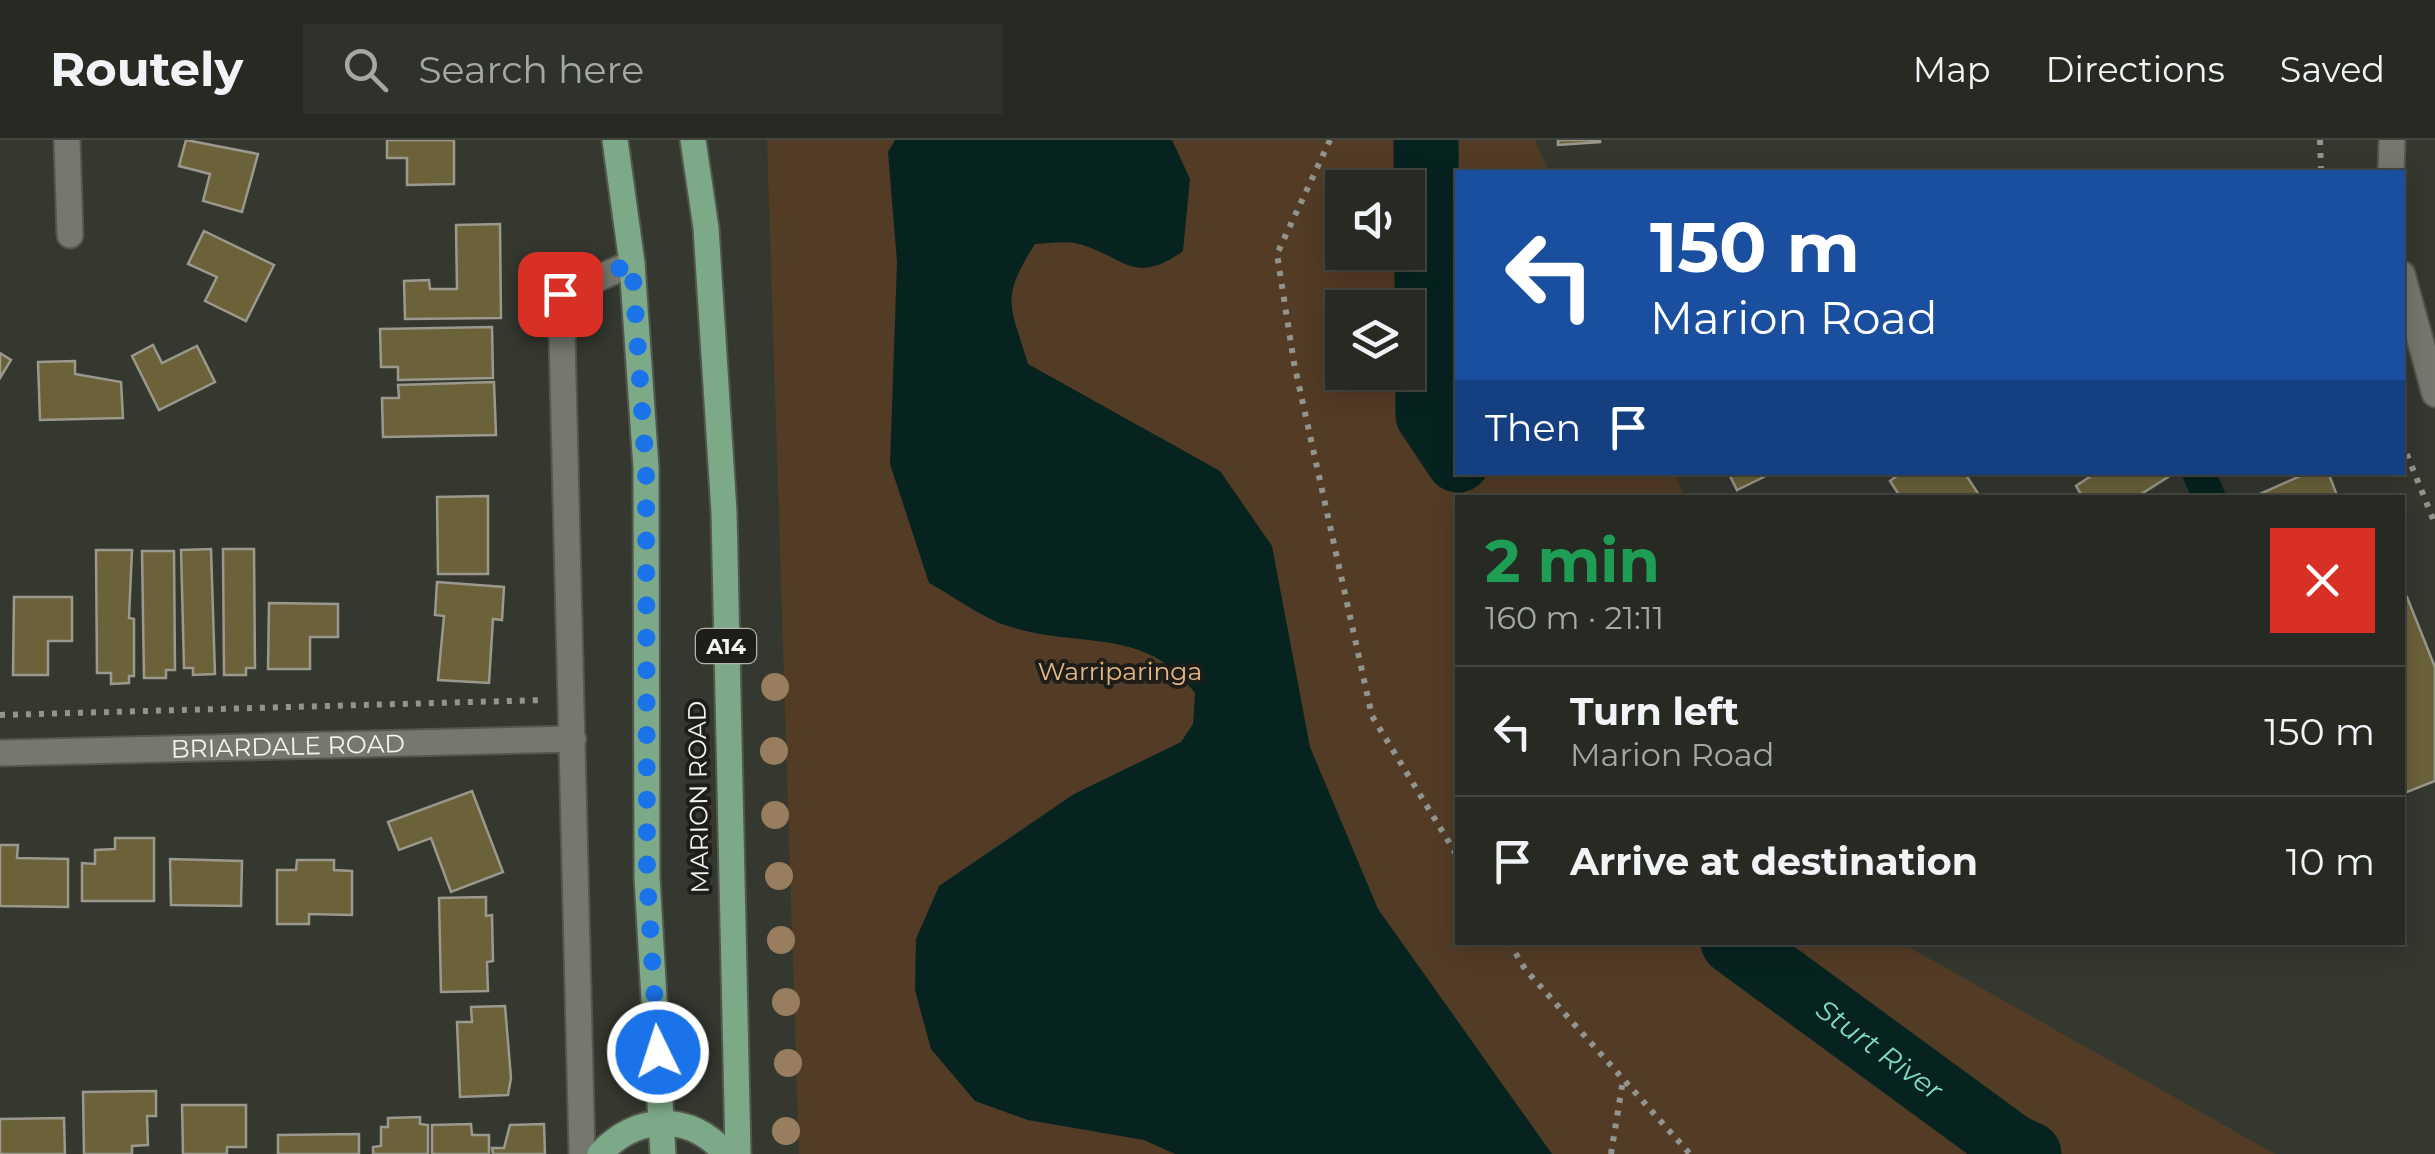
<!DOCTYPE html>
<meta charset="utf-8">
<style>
body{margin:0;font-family:Montserrat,sans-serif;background:#2f322b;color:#f1f3f6;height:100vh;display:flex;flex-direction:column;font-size:38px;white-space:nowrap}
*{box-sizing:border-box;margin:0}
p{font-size:32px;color:#a4a7a6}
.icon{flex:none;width:55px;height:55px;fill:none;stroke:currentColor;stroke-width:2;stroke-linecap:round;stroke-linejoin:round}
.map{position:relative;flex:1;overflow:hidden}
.side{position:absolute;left:1455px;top:355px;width:950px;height:450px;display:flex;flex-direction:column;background:#272a23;border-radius:0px;box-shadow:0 5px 25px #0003,0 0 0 2px #434641}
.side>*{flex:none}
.hud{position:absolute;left:1455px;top:30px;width:950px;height:305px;border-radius:0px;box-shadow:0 5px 25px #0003,0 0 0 2px #434641;background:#1a4fa0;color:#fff;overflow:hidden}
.buttons{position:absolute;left:1325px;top:30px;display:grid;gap:20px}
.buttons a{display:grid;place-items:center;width:100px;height:100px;border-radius:0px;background:#272a23;box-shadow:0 5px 25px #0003,0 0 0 2px #434641;font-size:50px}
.pin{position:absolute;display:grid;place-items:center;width:85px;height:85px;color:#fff;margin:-42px;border-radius:20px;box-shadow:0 5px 15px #0006}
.me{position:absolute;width:110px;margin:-55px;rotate:356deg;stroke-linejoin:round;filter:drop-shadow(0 0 8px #0008)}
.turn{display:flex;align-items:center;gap:35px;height:210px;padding:0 30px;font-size:45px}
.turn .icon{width:130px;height:130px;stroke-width:2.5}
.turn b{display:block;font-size:70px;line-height:85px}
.then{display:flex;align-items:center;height:95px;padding:0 30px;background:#0003;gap:20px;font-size:38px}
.round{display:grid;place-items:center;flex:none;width:105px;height:105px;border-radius:0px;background:#2f322b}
.headline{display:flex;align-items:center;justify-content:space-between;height:170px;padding:0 30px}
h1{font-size:60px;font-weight:700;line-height:75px;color:#1e9e55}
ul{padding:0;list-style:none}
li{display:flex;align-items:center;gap:30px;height:130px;padding:0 30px;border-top:2px solid #434641}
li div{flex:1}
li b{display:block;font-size:38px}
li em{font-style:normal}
header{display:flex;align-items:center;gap:60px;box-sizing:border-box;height:140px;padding:0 50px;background:#272a23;border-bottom:2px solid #434641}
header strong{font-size:48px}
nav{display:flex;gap:55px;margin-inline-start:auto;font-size:35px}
.search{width:700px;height:90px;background:#2f322b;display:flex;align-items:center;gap:25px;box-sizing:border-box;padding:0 35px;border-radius:0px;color:#a4a7a6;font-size:38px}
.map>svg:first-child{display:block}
.green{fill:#523c26;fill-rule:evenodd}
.water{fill:#072320}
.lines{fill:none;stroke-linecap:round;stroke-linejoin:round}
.river{stroke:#072320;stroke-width:65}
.building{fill:#6b623a;stroke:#9b988d;stroke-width:2.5}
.street-casing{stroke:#54564f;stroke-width:29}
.primary-casing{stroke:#54564f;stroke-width:29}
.path{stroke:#92958e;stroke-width:6;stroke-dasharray:5 8;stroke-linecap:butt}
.street{stroke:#74786e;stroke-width:25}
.primary{stroke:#7ca988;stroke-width:25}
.tree{fill:#987e5e}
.route{stroke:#1a73e8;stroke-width:18;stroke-dasharray:0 32.4}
.labels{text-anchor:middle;stroke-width:8;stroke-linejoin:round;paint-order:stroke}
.shield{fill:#1d1e1a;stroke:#b2b4af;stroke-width:2.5}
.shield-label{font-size:22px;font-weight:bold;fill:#f2f4ef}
.park-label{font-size:25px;fill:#eab885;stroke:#1d1e1a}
.street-label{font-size:25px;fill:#f2f4ef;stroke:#1d1e1a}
.water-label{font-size:28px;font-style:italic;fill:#80d8cb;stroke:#1d1e1a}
</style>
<header>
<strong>Routely</strong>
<div class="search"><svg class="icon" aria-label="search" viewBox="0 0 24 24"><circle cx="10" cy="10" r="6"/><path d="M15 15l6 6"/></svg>Search here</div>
<nav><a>Map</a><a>Directions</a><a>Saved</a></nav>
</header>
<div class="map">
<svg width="2435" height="1014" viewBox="0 0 2435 1014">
<rect width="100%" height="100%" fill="#34382f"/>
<path class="green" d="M767,0H1535L1549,32H1458V332L1675,333L1685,357L1458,358V802L1902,803L2275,1014H799ZM1342,48H1408V112H1342ZM1342,168H1408V232H1342Z"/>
<g class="water">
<path d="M895,0H1172L1190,39L1183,111C1132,148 1123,114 1075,103C1063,101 1047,103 1035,104C1000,159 1010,164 1028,224L1220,331L1272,406L1310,607L1378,769L1552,1014H1175L1144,1000L1028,980L975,961L931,909L915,850L916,799L939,746L1074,654L1181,602L1193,584L1195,553C1146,486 1083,509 1011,487C983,479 955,457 929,443L890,324L897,122L888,12Z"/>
<path d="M2181,333H2217L2225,353L2191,357Z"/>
</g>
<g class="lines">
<g class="river">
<path d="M1426,0L1428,275L1458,320"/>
<path id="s1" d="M1733,802L2013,1007L2029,1014"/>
</g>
</g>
<g class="building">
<path d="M186,0L258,14L242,72L203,61L210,34L179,26Z"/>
<path d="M387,0H454V44L407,45V18H387Z"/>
<path d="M1558,0H1600V2L1558,5Z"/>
<path d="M500,84L501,178L405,179L404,141L429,140L430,149H457L456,85Z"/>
<path d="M204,91L274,125L246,181L205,161L217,137L188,124Z"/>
<path d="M492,187L493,238L398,240V227H381L380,189Z"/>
<path d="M153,205L162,223L197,206L215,242L159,270L132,216Z"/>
<path d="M0,213L11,220L0,238Z"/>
<path d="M75,221V234L121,242L123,278L40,280L38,222Z"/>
<path d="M494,242L496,295L383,297L382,258H399L398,245Z"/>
<path d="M1728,332H1774L1737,350Z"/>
<path d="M1902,332H1964L1981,358H1901L1890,341Z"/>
<path d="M2097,332H2165L2168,337L2135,358H2083L2076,346Z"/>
<path d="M2309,332H2328L2338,358H2251Z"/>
<path d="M488,356V434H438L437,357Z"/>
<path d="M211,409L215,534L193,535V528H184L181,410Z"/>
<path d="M223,409H254L255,528H246V535H224Z"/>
<path d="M96,410H132L129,478L134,479V536H129V543L111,544V533H97Z"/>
<path d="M142,411H174L175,530H166V538H144Z"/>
<path d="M437,442L504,447L502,480L493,479L489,543L438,540L444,476L435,475Z"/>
<path d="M14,457H72V501H48V535H13Z"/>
<path d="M2407,457L2435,527V641L2402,654V459Z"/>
<path d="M269,463L338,464V497H310V529H268Z"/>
<path d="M472,651L503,732L451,752L431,698L399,710L388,682Z"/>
<path d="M115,698H154V761H82V723L95,724V710L115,709Z"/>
<path d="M0,705H18L17,718L68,719V767L0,766Z"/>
<path d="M170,719L242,721L241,766L171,765Z"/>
<path d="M297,720H334V730L352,731V775L309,774V784H277V730H296Z"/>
<path d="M486,757V776L492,775L493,821L487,822L488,851L441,852L439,758Z"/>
<path d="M505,866L511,938L508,955L460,957L457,882H472L471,867Z"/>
<path d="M156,951V976H147L148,1005L132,1006V1014H84L83,952Z"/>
<path d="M182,965H246V1007H227V1014H183Z"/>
<path d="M420,977V984L428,985V1014H373V1007L381,1006V987H388V978Z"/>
<path d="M64,978L65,1014H0V979Z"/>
<path d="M471,984L472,995H489V1014H432V985Z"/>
<path d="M544,984L545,1014H493L492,1008H504L510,985Z"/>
<path d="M359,994V1014H278V995Z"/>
</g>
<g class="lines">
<g class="street-casing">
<g id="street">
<path d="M67,0L70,95"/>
<path d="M2391,32L2392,0"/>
<path d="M2402,134L2435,254"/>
<path id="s2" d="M0,613L573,599"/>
<path d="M582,1014L561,155L632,123"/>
</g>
</g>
<g class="primary-casing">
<g id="primary">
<path d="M615,0L632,123L646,328L647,737L663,1014"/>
<path d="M693,0L706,88L724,372L738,1014"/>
<path d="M600,1014C636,974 690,972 726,1014"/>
</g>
</g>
<g class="path">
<path d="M1330,0L1277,114L1294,223L1372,576L1458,717"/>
<path d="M2320,0L2321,32"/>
<path d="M2402,302L2435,384"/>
<path d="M0,575L544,560"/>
<path d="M1509,802L1525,829L1690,1014"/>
<path d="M1611,1014L1623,940"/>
</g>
<use href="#street" class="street"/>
<use href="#primary" class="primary"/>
</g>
<g class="tree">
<circle cx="775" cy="547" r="14"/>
<circle cx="774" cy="611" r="14"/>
<circle cx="775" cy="675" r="14"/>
<circle cx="779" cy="736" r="14"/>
<circle cx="781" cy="800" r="14"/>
<circle cx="786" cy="862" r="14"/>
<circle cx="788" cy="923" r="14"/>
<circle cx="786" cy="991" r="14"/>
</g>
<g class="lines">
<path class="route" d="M560,154L632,123L646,328L647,737L658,912"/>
</g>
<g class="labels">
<rect class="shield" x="696" y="489" width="60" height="34" rx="8"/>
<g class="shield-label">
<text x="726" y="514">A14</text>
</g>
<g class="park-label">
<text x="1120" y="540">Warriparinga</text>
</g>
<g class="street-label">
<text dy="9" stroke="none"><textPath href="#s2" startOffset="288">BRIARDALE ROAD</textPath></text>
<text transform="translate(698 657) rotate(-91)" y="9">MARION ROAD</text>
</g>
<g class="water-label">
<text dy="10" stroke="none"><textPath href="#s1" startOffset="182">Sturt River</textPath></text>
</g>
</g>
</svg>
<div class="buttons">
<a><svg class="icon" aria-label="sound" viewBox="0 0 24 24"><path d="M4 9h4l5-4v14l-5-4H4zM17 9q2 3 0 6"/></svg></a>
<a><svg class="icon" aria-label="layers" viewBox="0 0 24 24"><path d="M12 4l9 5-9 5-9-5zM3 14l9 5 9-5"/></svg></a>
</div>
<div class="pin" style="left:560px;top:154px;background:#d93025"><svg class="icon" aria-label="arrive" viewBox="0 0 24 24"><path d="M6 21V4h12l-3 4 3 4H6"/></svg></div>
<svg class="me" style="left:658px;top:912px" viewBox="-20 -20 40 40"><circle r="17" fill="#1a73e8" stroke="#fff" stroke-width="3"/><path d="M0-11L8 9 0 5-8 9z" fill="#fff"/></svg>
<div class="hud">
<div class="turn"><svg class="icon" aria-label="left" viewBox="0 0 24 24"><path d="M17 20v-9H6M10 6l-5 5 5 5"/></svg><div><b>150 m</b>Marion Road</div></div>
<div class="then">Then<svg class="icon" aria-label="arrive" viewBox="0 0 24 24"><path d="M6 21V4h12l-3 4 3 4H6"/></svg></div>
</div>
<section class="side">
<div class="headline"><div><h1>2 min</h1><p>160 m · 21:11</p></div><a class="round" style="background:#d93025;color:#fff"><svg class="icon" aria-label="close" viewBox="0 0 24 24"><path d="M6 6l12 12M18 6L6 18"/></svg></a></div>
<ul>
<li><svg class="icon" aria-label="left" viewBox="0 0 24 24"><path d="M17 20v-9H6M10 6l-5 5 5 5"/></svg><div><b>Turn left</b><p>Marion Road</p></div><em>150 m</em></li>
<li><svg class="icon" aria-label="arrive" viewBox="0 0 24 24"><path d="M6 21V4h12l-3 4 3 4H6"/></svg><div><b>Arrive at destination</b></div><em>10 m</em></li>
</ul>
</section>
</div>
